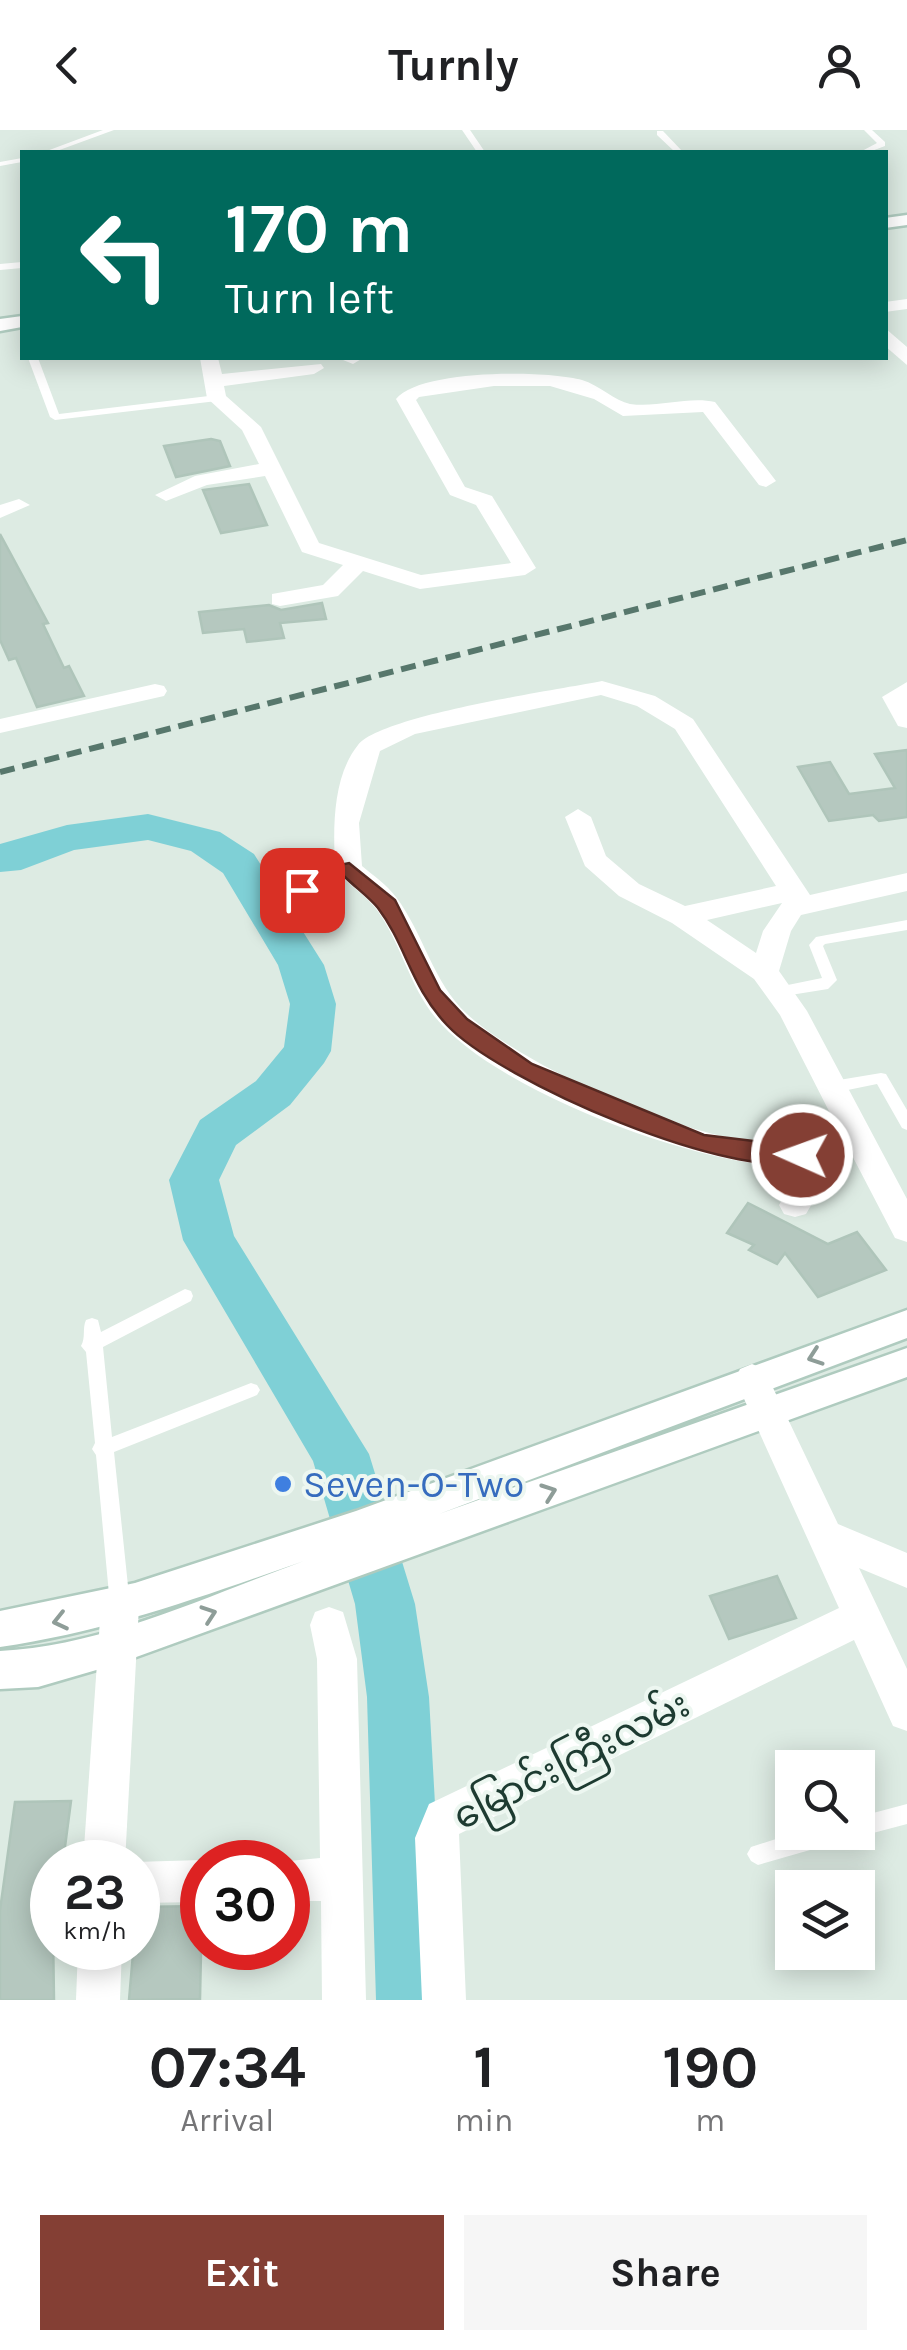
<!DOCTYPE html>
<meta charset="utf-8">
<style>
body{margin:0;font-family:Karla,"Noto Sans Myanmar",sans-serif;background:#f6f6f6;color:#202124;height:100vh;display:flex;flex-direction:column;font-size:38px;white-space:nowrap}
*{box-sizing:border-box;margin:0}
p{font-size:32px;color:#757577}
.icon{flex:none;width:55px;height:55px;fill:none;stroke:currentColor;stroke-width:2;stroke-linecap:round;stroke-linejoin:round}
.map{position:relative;height:1870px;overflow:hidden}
.side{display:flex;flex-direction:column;background:#fff;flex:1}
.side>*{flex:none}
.banner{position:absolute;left:20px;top:20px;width:868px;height:210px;border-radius:0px;box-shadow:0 5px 25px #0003;background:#00695c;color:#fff;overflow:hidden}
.buttons{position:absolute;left:775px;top:1620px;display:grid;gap:20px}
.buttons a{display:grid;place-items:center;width:100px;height:100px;border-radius:0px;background:#fff;box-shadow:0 5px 25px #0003;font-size:50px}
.speed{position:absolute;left:30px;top:1710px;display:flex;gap:20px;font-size:50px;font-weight:700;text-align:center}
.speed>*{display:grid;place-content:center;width:130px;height:130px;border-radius:50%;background:#fff;box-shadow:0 5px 25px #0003;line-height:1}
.speed small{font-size:25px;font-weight:400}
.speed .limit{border:15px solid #d22;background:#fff;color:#111}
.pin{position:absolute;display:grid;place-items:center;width:85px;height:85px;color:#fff;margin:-42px;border-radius:20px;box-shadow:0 5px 15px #0006}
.me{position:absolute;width:110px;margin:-55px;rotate:272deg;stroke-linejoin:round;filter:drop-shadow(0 0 8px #0008)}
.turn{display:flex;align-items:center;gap:35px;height:210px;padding:0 40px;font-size:45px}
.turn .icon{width:130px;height:130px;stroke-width:2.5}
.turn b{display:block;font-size:70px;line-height:85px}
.eta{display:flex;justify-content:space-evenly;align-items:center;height:170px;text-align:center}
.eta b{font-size:60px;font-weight:700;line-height:70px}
.action{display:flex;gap:20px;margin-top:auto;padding:20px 40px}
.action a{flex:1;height:115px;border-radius:0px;background:#843f34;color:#fff;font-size:40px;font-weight:700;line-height:115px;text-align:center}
.action a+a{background:#f6f6f6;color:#202124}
header{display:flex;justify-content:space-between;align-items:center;height:130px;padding:0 40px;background:#fff;font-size:45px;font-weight:700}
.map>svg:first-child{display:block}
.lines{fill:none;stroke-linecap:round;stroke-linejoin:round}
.river{fill:#7fd0d6;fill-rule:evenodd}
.building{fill:#b5c8bf;stroke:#afc5ba;stroke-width:2.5}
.secondary-casing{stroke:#afcbbf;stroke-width:5}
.lane{fill:#fff;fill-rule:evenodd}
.street{fill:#fff;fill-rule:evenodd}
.secondary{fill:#fff;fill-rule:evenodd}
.rail{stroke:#57776c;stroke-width:6;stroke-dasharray:15 8;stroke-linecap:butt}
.oneway{stroke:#8e9d98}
.route{fill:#843f34;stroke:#562922;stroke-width:2.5}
.shop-dot{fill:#3f7fe0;stroke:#edf7f1;stroke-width:4}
.labels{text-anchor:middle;stroke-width:8;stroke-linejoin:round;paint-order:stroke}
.near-shop-label{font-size:38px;fill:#366cbe;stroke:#edf7f1;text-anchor:start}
.near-street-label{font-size:38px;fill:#1d3b31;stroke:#edf7f1}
</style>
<header><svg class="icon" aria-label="back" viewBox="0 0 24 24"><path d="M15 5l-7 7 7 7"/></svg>Turnly<svg class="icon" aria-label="person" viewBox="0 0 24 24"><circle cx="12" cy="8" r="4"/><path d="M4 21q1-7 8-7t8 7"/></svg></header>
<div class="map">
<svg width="907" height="1870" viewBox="0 0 907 1870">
<rect width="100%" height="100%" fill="#ddebe3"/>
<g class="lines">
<path class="river" d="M148,684L220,702L254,724L324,835L336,874L331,921L324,933L290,975L236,1015L219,1050L234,1106L369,1324L415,1474L429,1567L446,1870H376L367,1567L355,1474L313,1331L183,1110L169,1050L200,990L256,951L284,917L290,874L278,835L223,743L191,721L148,710L74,720L21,740L0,742V714L67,695Z"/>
</g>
<g class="building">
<path d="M211,309L220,311L230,336L176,347L164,316Z"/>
<path d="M249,354L267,395L221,403L203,360Z"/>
<path d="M0,404L48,493L43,494L64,538L69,536L84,566L37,577L16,528L9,530L0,510Z"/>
<path d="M322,473L326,489L280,493L284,508L247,512L244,499L203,503L199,482L269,475L281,480Z"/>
<path d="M907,620V687L879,691L873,685L829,691L798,637L830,632L849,664L895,658L875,624Z"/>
<path d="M748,1073L828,1114L857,1102L886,1140L818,1167L785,1123L777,1134L749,1120L754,1115L727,1103Z"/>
<path d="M777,1446L796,1488L729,1509L710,1466Z"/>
<path d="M71,1671L63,1732H52L54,1870H0V1780L15,1672Z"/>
<path d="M202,1776L200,1869L129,1870L133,1824H138V1777Z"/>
</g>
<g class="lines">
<g class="secondary-casing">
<g id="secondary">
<path d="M907,85V95L885,98V88Z"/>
<path d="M22,186V197L0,201V189Z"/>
<path d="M907,1180V1208L439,1384L907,1218V1247L117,1534L38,1557L0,1559V1521C104,1516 207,1466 304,1431C204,1466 106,1502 0,1517V1481L135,1453L356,1381Z"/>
</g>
</g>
<g class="lane">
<path d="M103,0H114L54,22H44Z"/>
<path d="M462,0H470L485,22H477Z"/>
<path d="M864,0H872L885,12V16L869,22H860L877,13Z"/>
<path d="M657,1H663L683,22H675L657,5Z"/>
<path d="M22,28V32L0,36V32Z"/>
<path d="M22,132V138L0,140V134Z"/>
<path d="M28,228H38L59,284L217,265L222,268L217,271L55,290L50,287Z"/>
<path d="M907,790V800L825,814L823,816L837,850L828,859L778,867L771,862L778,857L822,848L809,815L816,807Z"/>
<path d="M881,943L886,944L907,980V1000L902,998L877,954L833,963L825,957L833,951Z"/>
<path d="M185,1159L191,1161L193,1166L191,1171L103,1217L112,1307L251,1253L257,1255L260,1260L257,1265L114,1322L130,1475L127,1481L120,1484L113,1481L110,1475L96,1325L92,1319L95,1313L86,1222L81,1216C86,1207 82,1199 86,1190L92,1188L98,1190L101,1202Z"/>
<path d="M907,1674V1694L858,1707L851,1704L850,1702H858V1687Z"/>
<path d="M798,1702H848L845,1709L838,1712L758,1735L751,1731L747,1724L751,1717Z"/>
</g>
<g class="street">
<path d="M907,169V179L885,182V172Z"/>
<path d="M885,198L907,217V235L885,216Z"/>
<path d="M200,228H218L222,244L321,234L324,238L314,244L224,256L226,266L261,297L319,413L421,445L511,433L476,375L450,365L396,269C420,239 546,240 582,250C599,255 615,271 630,274C658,278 688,266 715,272L776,351L766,357L759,355L703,282L623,286L594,269L550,256H494L419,267L416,270L465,357L492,366L536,438L525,445L420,459L363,441L338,466L280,476L272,474V464L323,455L343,435L302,422L265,346L207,355L166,371L155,365L195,346L259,334L242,300L207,268Z"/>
<path d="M338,228H363L353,234Z"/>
<path d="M19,369L30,375L0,388V375Z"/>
<path d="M602,551L655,566L693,589L810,765L907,743V761L801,785L791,801L779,841L807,881L907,1069V1112L895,1108L845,1012L837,1019L838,1029L806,1084L795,1087L784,1084L779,1075L801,1037C706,1040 496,962 435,887C409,855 401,813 377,780C368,768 355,759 344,749L302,769L288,760L318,738L335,734C333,696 333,646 358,615C382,585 557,560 602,551ZM601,565L637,576L675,599L776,756L685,776L639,754L606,726L591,687L578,679L565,687L585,736L619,766L672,793L754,849L780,885L832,987C822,996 810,1011 796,1013C717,1025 525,938 467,884C433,853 424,804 396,767C387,755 374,746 362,736L359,693L380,621L415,604ZM782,773L763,801L756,823L707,790Z"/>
<path d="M907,552V598L898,596L882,567Z"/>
<path d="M155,554L164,556L167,561L164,566L0,603V589Z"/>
<path d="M752,1234L764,1239L838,1394L907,1423V1458L859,1438L907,1539V1601L893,1596L854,1510L459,1704L466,1870H422L415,1708L429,1674L839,1478L735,1249L740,1239Z"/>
<path d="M120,1458L134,1464L139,1476L125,1732H83L101,1476L106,1464Z"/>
<path d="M329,1477L343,1482L357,1529L366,1870H322L321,1771H288V1732H279L320,1728L317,1529L310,1495L315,1482Z"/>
<path d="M202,1730L209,1732H202V1772L138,1773V1732H134Z"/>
<path d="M78,1818H122L120,1870H76Z"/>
</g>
<use href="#secondary" class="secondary"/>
<path class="rail" d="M0,642L907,410"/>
</g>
<defs><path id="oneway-chevron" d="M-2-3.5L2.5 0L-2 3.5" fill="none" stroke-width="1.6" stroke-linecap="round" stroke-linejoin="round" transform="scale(2.5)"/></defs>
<g class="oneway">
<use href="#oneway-chevron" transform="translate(815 1227) rotate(161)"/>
<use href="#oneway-chevron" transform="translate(549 1362) rotate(-20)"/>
<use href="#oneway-chevron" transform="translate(209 1484) rotate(-19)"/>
<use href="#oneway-chevron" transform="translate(60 1491) rotate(167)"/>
</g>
<path class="route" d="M349,733L395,770L440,860L467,889L532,934L704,1005L810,1018V1031C736,1054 499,951 447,895C411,857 406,815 378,778C369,767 355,757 345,747L302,767L291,760L321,739Z"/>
<circle class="shop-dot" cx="283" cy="1354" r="10"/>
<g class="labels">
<g class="near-shop-label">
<text x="303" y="1367">Seven-O-Two</text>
</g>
<g class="near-street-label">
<text transform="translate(571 1630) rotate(-27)" y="13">မြောင်းကြီးလမ်း</text>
</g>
</g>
</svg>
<div class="buttons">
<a><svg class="icon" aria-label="search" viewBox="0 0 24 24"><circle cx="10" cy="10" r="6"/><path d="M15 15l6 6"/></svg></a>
<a><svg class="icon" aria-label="layers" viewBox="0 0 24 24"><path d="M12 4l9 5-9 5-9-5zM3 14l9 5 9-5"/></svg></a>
</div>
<div class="speed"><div>23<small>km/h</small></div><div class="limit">30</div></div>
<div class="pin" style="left:302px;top:760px;background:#d93025"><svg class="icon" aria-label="arrive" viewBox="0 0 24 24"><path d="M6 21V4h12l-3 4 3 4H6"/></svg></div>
<svg class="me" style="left:802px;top:1025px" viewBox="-20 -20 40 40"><circle r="17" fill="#843f34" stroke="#fff" stroke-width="3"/><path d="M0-11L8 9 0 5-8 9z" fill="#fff"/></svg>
<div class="banner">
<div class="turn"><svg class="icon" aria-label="left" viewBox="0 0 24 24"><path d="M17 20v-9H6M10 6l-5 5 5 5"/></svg><div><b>170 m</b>Turn left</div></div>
</div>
</div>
<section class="side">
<div class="eta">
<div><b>07:34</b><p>Arrival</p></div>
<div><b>1</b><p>min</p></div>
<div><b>190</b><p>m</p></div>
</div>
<div class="action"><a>Exit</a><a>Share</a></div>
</section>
